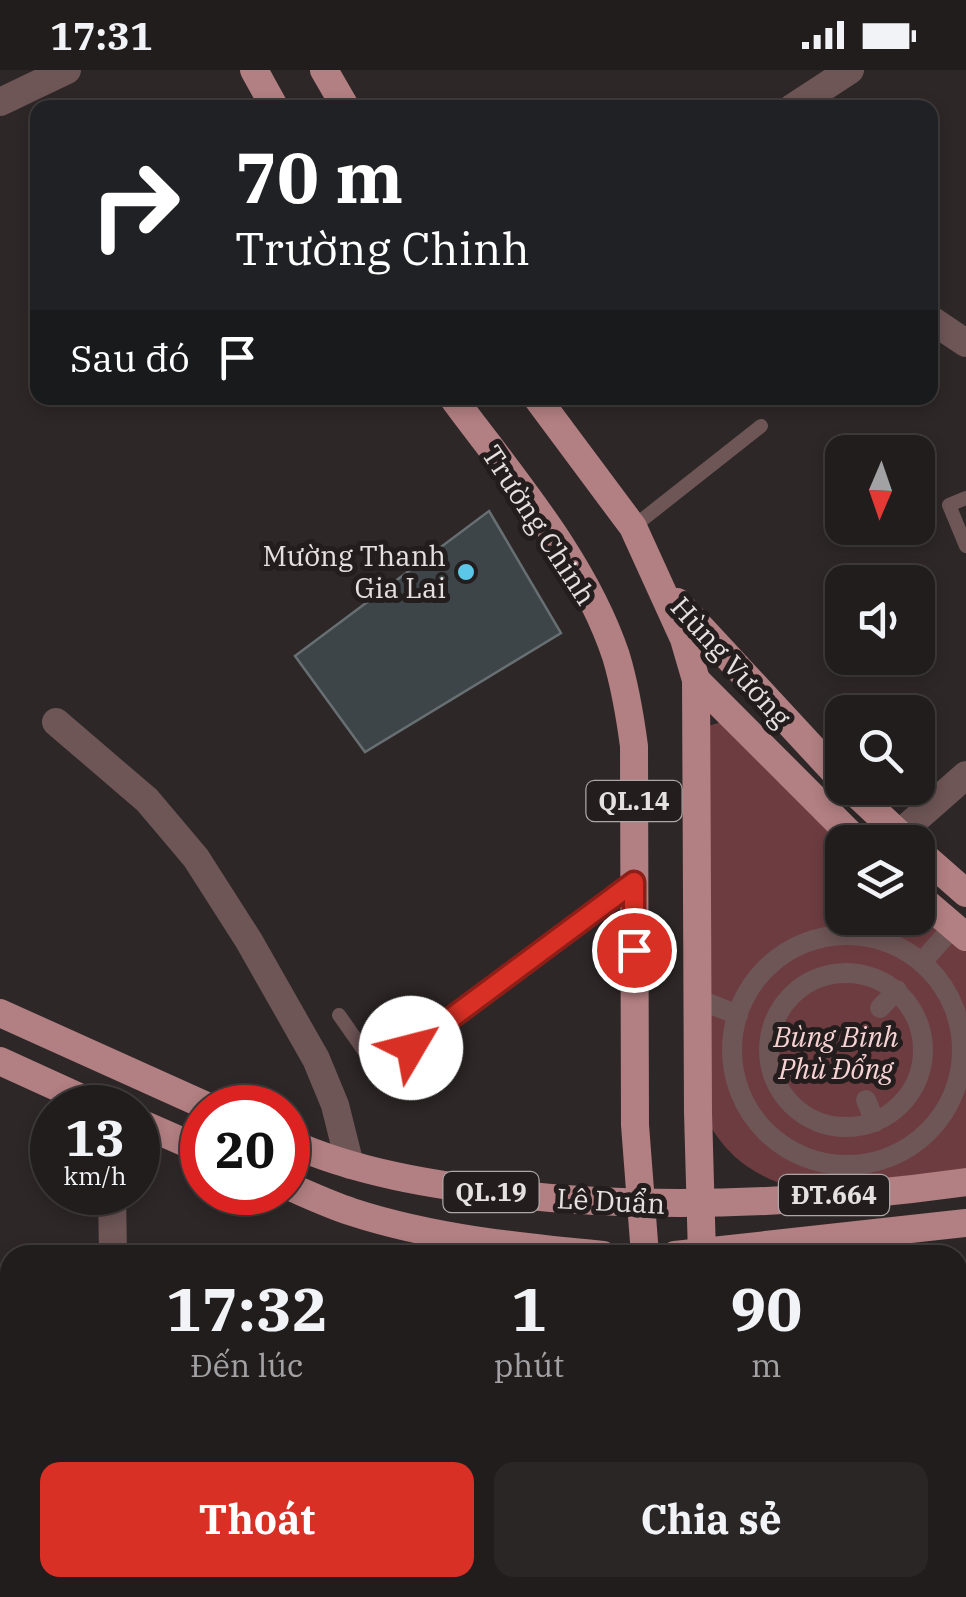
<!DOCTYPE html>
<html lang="vi">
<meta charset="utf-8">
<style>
body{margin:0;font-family:"IBM Plex Serif",serif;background:#2a2626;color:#f1f3f6;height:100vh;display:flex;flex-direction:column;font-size:38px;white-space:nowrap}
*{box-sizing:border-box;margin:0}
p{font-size:32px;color:#a2a2a4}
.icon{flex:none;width:55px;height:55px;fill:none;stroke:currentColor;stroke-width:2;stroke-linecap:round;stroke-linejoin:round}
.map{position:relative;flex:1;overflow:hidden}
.drawer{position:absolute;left:0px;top:1175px;width:968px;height:352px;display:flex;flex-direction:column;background:#221d1d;border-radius:30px 30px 0 0;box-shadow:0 5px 15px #0003,0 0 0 2px #3f3b3b}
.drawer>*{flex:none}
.banner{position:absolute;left:30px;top:30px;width:908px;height:305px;border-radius:20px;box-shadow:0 5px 15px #0003,0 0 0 2px #3f3b3b;background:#202124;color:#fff;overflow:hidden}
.needle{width:65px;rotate:182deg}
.tools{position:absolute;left:825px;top:365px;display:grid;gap:20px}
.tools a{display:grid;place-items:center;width:110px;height:110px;border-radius:20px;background:#221d1d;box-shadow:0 5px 15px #0003,0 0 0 2px #3f3b3b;font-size:50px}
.speed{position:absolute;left:30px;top:1015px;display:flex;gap:20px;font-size:50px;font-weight:700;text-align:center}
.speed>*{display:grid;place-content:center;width:130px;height:130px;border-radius:50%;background:#221d1d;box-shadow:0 5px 15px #0003,0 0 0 2px #3f3b3b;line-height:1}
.speed small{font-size:25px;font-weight:400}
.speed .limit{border:15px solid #d22;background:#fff;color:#111}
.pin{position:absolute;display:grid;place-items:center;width:85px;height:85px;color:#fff;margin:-42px;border:5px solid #fff;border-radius:50%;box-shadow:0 2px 10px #0007}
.me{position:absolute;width:110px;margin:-55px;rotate:53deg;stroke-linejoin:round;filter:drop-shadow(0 0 8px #0008)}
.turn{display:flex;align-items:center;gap:35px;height:210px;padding:0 40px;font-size:45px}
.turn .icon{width:130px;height:130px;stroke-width:2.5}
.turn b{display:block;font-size:70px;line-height:85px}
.then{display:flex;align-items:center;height:95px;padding:0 40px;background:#0003;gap:20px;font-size:38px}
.eta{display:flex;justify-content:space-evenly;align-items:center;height:170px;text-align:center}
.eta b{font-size:60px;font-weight:700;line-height:70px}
.action{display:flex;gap:20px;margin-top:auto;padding:20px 40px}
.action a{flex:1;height:115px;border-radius:20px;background:#d93025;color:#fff;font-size:40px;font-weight:700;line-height:115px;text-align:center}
.action a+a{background:#2a2626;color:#f1f3f6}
.status{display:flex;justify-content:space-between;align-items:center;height:70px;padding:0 50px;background:#221d1d;direction:ltr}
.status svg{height:28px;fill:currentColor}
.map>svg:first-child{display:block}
.green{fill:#6d3c40}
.building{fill:#3e4548;stroke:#676f72;stroke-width:2.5}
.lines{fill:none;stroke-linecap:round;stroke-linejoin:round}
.service{stroke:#6e5556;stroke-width:14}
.pedestrian{stroke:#6e5556;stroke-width:20}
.minor{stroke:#6e5556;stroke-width:28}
.primary{stroke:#b27f82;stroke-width:28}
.route-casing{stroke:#8d1f18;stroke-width:25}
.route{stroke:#d93025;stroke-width:18}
.poi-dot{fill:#5cc7e8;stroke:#241d1d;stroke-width:4}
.labels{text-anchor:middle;stroke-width:10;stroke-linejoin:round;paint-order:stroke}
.shield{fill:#241d1d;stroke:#aca6a6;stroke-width:2.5}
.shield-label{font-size:25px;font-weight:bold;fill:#e6e1e1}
.street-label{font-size:28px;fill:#e6e1e1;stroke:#241d1d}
.poi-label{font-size:28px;fill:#e6e1e1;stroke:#241d1d;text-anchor:end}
.park-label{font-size:28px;font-style:italic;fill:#f8d3d4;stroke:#241d1d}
</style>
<div class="status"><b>17:31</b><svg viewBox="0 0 49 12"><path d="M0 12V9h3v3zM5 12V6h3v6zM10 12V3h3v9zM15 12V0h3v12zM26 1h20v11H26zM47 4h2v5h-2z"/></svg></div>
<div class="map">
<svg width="966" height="1527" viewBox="0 0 966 1527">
<rect width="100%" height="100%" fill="#2e2727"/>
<path class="green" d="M725,651L842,772V848H918V840L966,880V1107L795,1118C753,1106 726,1086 705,1047L708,656Z"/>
<path class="building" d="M489,441L561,563L365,682L295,586Z"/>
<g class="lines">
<g class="service">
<path d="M966,428L949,435L966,476"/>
<path d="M633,457L761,356"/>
<path d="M339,945L379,1002L634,812"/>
</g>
<g class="pedestrian">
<circle cx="847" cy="980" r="115"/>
<path d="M922,892L953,857"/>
<circle cx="846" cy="980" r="77"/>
<path d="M698,929L738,945"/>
<path d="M880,938L897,920"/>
<path d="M866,1030L875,1052"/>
</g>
<g class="minor">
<path d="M0,32L67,0"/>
<path d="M792,38L850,0"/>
<path d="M930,249L966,273"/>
<path d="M56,652L147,730L196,788L249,871L316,989L335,1035L350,1095"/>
<path d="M899,764L966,705"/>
<path d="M112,1122L113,1185"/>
<path d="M120,1518V1527"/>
</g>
<g class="primary">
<path d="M254,0L275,38"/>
<path d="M324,0L346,38"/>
<path d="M453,328C512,408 584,490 616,586C625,616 630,646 634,676L635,1055L645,1185"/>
<path d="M537,328L633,457L684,569L696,610L698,1042L702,1185"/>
<path d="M677,532L842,710"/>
<path d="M696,610L858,772"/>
<path d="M850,718L908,772"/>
<path d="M918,781L966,823"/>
<path d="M918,826L966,867"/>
<path d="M0,943L211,1038"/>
<path d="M0,991L103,1038"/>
<path d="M138,1052L202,1080"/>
<path d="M288,1072C357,1103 434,1115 509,1124C661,1141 815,1133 966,1112"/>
<path d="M288,1116C309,1125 330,1135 352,1142C432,1168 519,1177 603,1185"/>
<path d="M675,1185L966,1153"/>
<path d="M654,1518V1527"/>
<path d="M703,1518V1527"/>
</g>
</g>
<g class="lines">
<g class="route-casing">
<path id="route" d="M411,978L634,812V880"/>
</g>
<use href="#route" class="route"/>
</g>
<circle class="poi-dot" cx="466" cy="502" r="10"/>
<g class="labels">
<g class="shield">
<rect x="586.5" y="711" width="95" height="40" rx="8"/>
<rect x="443.5" y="1102" width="95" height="40" rx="8"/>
<rect x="779" y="1105" width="110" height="40" rx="8"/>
</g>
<g class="shield-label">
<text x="634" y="740">QL.14</text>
<text x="491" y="1131">QL.19</text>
<text x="834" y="1134">ĐT.664</text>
</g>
<g class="street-label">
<text transform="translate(539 455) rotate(57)" y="10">Trường Chinh</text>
<text transform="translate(731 592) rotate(48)" y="10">Hùng Vương</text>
<text transform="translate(611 1131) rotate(3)" y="10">Lê Duẩn</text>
</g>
<g class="poi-label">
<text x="446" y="496">Mường Thanh<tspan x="446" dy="32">Gia Lai</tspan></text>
</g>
<g class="park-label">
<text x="836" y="977">Bùng Binh<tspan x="836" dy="32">Phù Đổng</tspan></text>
</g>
</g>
</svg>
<div class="tools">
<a><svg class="needle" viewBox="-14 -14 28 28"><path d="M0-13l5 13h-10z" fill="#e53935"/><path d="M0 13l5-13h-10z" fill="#a2a2a4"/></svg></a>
<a><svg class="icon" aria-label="sound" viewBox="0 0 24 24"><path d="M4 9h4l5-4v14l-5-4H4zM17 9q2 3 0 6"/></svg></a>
<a><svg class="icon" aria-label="search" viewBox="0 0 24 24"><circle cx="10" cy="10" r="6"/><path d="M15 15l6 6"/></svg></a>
<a><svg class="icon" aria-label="layers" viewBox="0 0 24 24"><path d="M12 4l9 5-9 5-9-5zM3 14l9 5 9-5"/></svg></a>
</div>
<div class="speed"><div>13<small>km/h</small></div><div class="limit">20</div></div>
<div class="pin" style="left:634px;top:880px;background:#d93025"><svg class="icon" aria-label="arrive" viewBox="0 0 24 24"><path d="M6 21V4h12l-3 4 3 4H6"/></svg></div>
<svg class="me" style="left:411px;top:978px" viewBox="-20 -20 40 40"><circle r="19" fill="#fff"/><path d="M0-13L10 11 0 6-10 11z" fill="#d93025"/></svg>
<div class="banner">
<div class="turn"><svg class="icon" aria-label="right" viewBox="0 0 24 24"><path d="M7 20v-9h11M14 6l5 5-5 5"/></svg><div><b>70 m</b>Trường Chinh</div></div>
<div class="then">Sau đó<svg class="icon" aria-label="arrive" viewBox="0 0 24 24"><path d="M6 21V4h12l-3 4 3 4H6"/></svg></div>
</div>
<section class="drawer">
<div class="eta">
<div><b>17:32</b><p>Đến lúc</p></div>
<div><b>1</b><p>phút</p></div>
<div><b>90</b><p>m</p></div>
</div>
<div class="action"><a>Thoát</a><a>Chia sẻ</a></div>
</section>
</div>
